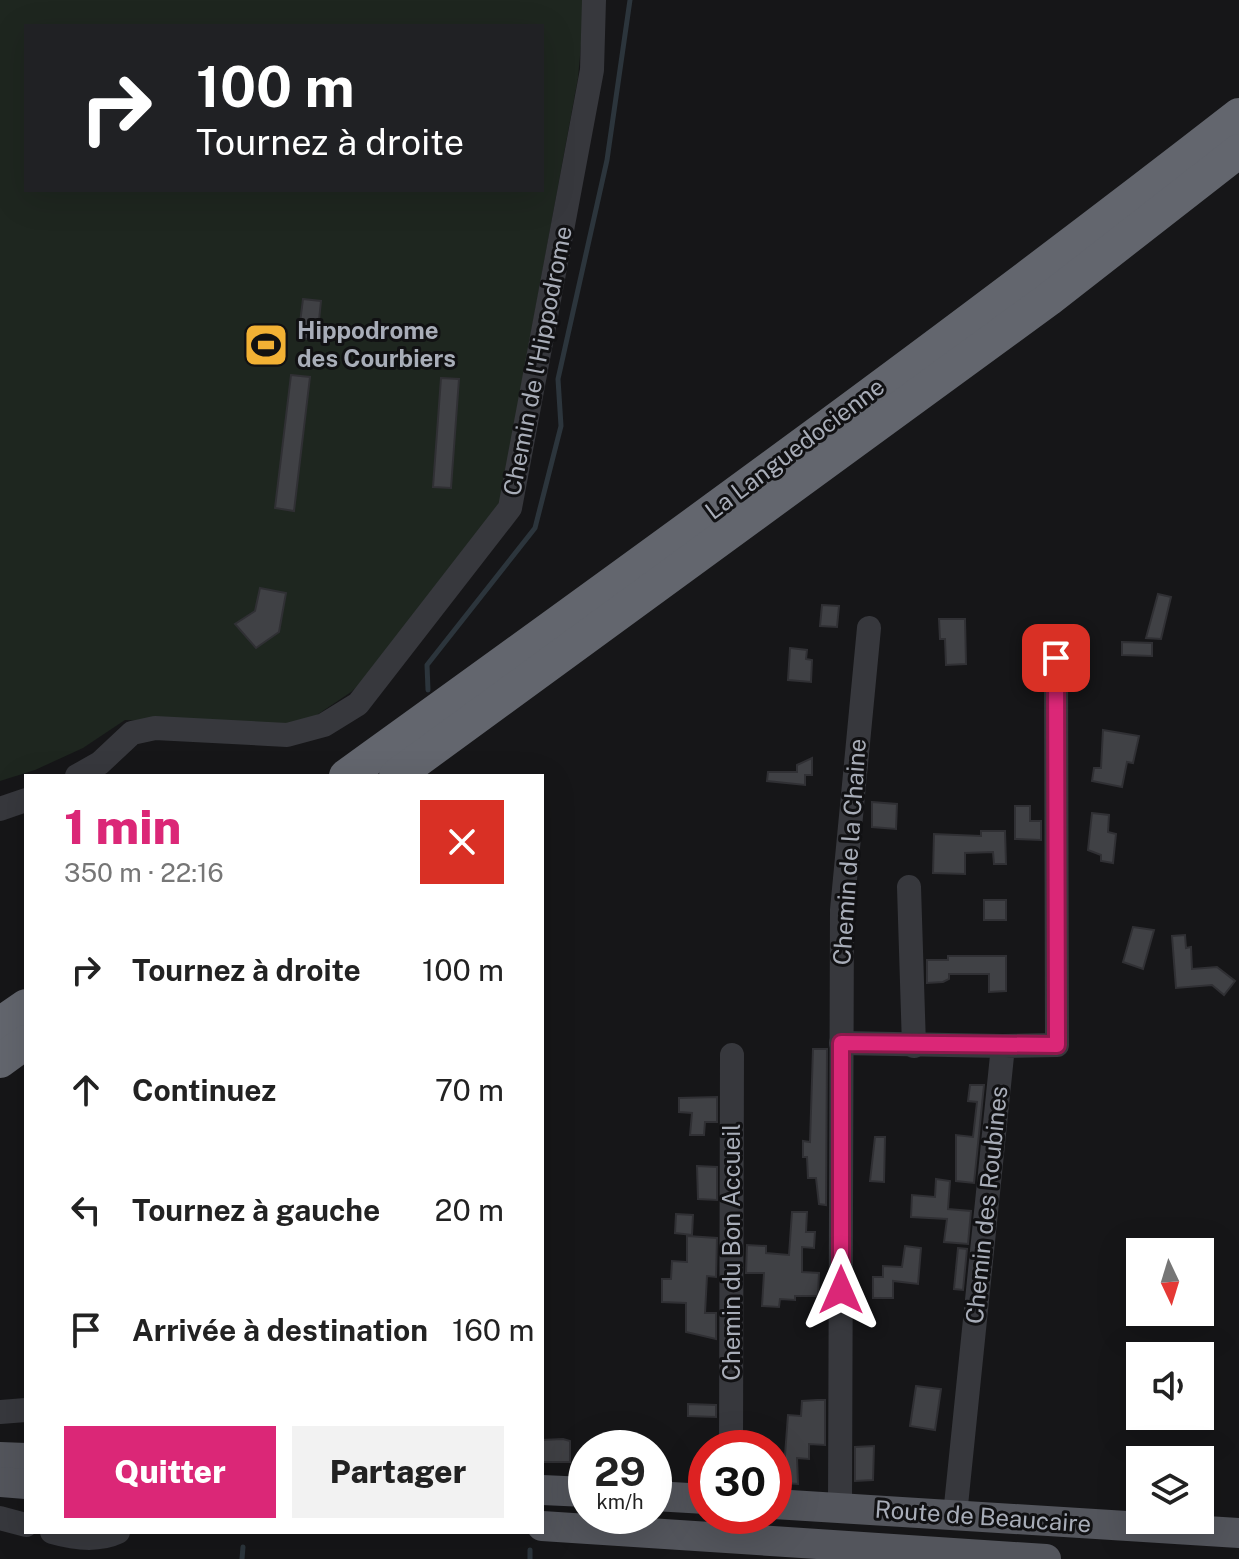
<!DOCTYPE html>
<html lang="fr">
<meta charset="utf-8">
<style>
body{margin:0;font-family:"Public Sans",sans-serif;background:#f2f2f2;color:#222;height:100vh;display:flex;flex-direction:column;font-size:30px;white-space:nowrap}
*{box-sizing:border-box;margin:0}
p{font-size:26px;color:#767676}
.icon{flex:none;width:44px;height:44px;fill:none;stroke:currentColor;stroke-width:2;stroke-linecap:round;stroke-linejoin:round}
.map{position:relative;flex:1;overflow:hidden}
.drawer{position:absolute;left:24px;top:774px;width:520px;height:760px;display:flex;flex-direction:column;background:#fff;border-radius:0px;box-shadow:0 8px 32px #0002}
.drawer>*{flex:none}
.banner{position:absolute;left:24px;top:24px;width:520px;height:168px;border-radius:0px;box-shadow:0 8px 32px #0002;background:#202124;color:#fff;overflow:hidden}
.needle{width:52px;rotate:176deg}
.tools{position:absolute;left:1126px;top:1238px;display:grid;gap:16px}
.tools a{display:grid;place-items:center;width:88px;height:88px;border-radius:0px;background:#fff;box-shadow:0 8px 32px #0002;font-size:40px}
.speed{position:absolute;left:568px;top:1430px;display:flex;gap:16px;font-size:40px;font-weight:700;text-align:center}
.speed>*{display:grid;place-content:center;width:104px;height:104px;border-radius:50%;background:#fff;box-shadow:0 8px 32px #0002;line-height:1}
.speed small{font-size:20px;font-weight:400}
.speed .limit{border:12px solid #d22;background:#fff;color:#111}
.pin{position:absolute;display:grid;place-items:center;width:68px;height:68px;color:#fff;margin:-34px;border-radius:16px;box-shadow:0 4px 12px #0006}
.me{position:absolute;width:88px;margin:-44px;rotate:0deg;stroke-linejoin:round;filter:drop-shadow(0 0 6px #0008)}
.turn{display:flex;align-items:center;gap:28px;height:168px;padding:0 40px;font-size:36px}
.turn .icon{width:104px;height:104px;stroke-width:2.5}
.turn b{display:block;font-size:56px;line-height:68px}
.round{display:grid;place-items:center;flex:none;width:84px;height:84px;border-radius:0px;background:#f2f2f2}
.overview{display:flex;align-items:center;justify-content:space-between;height:136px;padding:0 40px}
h1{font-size:48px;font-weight:800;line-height:60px;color:#db2777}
.cta{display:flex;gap:16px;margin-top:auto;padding:16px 40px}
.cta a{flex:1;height:92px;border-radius:0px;background:#db2777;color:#fff;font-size:32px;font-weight:800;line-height:92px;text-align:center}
.cta a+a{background:#f2f2f2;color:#222}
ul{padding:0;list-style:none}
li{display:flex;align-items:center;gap:24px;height:120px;padding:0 40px}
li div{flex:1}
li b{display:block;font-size:30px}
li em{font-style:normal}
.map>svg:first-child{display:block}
.green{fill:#1e261f;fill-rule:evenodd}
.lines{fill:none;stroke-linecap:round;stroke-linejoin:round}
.stream{stroke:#2c353c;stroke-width:5}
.building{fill:#404145;stroke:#303034;stroke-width:2}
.minor{stroke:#37383d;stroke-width:24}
.major{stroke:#53555c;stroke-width:30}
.highway{stroke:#63666e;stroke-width:34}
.route-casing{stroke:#8e194d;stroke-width:20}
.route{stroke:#db2777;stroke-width:14}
.labels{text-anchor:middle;stroke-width:6;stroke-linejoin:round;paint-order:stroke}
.poi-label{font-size:24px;font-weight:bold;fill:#a8adb8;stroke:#111113;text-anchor:start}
.street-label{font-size:24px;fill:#a8adb8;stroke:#111113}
</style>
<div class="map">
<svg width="1239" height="1559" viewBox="0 0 1239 1559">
<rect width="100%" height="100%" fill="#161618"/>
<path class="green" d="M0,0H585L578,78L498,512L372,673L351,692L299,727L125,720L83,748L35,770L0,781ZM26,26H542V190H26Z"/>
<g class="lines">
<g class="stream">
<path d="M428,690L427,665L535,528L561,426L558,379L607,160L630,0"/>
<path d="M530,1550V1559"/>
<path d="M242,1559L243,1547"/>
</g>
</g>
<g class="building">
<path d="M303,299L321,301L317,340L298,338Z"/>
<path d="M291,375L310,377L294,511L275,508Z"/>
<path d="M441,378L459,379L451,488L433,487Z"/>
<path d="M260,588L286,593L279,632L256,648L235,624L255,611Z"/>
<path d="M1158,594L1171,597L1161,639L1146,638Z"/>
<path d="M822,605L839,606L837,627L820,626Z"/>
<path d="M939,619H965L966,664L946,665L945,639H940Z"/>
<path d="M1122,642L1152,643V656L1122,655Z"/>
<path d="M790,648L807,650L806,659L812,660L811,682L788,680Z"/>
<path d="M1103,730L1139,736L1133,763L1127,762L1122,787L1092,781L1094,768H1101Z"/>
<path d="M812,758V775H805V785L767,781L768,772H797V765Z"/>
<path d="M872,802L897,804L896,829L872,827Z"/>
<path d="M1015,806H1030V821H1041V840L1015,839Z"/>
<path d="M1092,813L1109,815L1108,832L1116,834L1113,863L1101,861V855L1088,850Z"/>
<path d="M981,831H1005L1006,864H994L993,852L965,853V874L933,873L934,834L981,836Z"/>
<rect x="984" y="900" width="22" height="20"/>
<path d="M1133,927L1154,930L1143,969L1123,962Z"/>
<path d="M1185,935L1186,948L1191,947L1192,969L1217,967L1235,981L1224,995L1212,985L1176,988L1172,936Z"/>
<path d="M948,956H1006V991L989,992V974H949V979L943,982L927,983V960H948Z"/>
<path d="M813,1049H827L826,1205L819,1204L816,1178H808L807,1157H803V1141L810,1142Z"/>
<path d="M970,1085H984L974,1183L956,1181V1135L973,1137L977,1102L968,1101Z"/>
<path d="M717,1097V1122H705L704,1135H690L692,1113L679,1112V1098Z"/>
<path d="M875,1137H885L884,1182L870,1181Z"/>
<path d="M697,1166L717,1167V1200L698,1199Z"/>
<path d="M936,1179L950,1181L948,1209L971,1211L968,1244L944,1242L947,1219L911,1217L912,1195L935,1197Z"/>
<path d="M792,1212H807L806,1232H815L814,1248L802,1247V1272L819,1273L818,1296H795V1300L780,1299L779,1307L762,1306L764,1273H746L747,1245L766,1246V1253L789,1255Z"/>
<path d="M676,1214L693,1215L692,1235L675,1233Z"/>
<path d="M687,1236L717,1238L716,1277L707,1276L705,1313H716V1339L686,1332V1303L662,1302V1279H671L672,1261L687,1262Z"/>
<path d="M905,1246L921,1248L918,1284L893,1281V1298H873V1277H883V1266L902,1267Z"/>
<path d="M958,1248L967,1249L963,1290L954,1289Z"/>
<path d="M916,1386L941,1389L935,1430L910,1426Z"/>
<path d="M817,1400H825V1445L809,1444V1459L797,1458L798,1484L774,1482V1468L784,1469L788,1415L801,1416L802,1401Z"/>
<path d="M688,1404L716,1405V1417L688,1416Z"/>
<path d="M563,1439L570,1441V1462H542V1440Z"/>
<path d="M874,1446L873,1480L855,1481V1447Z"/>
</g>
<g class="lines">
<g class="minor">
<path d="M77,776L100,763L132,733L155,728L287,735L324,725L358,704L510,508L592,70L594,0"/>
<path d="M0,809L26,800"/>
<path d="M909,887L914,1046"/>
<path d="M841,1043L1003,1046"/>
<path d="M0,1412L26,1410"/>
<path d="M731,1448L732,1055"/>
<path d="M840,1507L842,910L869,628"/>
<path d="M955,1515L1003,1046L1057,1045L1056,658"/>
<path d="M0,1518L26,1525"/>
<path d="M52,1532C73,1538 97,1542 118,1532"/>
</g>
<g class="major">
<path d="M0,1457L26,1458"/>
<path d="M0,1482L26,1484"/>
<path d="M542,1490L586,1492"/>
<path d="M654,1496L706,1499"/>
<path d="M774,1504L1239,1533"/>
<path d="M542,1526L1046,1559"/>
</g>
<g class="highway">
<path d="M346,776C647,559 947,342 1239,115"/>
<path d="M396,776L1049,299L1239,151"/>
<path d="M0,1024L26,1006"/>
<path d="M0,1061L26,1042"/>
</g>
</g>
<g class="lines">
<g class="route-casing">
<path id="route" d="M841,1290V1043L1057,1045L1056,658"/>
</g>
<use href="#route" class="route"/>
</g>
<defs>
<g id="stadium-square" transform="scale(2.3)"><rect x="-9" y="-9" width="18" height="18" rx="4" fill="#f2b134" stroke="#111113"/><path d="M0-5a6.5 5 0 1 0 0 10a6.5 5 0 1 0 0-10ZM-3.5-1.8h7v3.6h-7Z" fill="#111"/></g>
</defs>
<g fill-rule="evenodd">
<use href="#stadium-square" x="266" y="345"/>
</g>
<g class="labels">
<g class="poi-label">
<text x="297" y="339">Hippodrome<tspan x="297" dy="28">des Courbiers</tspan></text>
</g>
<g class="street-label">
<text transform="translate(538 361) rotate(-79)" y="8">Chemin de l'Hippodrome</text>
<text transform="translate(795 449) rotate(-37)" y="8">La Languedocienne</text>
<text transform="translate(850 852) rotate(-86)" y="8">Chemin de la Chaine</text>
<text transform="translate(987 1205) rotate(-84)" y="8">Chemin des Roubines</text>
<text transform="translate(732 1252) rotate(-90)" y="8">Chemin du Bon Accueil</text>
<text transform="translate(983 1517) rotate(4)" y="8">Route de Beaucaire</text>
</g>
</g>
</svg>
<div class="tools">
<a><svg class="needle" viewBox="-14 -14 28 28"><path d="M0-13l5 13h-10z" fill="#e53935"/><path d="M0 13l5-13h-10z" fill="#767676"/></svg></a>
<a><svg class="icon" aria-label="sound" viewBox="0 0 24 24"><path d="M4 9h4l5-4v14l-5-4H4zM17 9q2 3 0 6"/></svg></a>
<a><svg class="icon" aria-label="layers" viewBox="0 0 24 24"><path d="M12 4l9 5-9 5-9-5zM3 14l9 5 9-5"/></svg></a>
</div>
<div class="speed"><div>29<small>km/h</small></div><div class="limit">30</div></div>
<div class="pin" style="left:1056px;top:658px;background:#d93025"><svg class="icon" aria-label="arrive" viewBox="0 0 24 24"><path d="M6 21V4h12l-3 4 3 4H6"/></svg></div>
<svg class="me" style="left:841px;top:1290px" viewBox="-20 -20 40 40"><path d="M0-17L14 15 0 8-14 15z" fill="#db2777" stroke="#fff" stroke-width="4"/></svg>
<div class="banner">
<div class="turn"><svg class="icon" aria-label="right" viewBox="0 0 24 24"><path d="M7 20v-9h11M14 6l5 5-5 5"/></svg><div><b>100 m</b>Tournez à droite</div></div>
</div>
<section class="drawer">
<div class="overview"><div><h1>1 min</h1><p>350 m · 22:16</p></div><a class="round" style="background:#d93025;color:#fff"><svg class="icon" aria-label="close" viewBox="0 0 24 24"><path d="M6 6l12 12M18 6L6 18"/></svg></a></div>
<ul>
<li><svg class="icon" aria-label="right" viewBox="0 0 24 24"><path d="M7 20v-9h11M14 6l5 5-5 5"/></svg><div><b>Tournez à droite</b></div><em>100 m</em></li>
<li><svg class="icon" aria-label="ahead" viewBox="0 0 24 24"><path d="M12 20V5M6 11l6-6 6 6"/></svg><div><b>Continuez</b></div><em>70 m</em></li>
<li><svg class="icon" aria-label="left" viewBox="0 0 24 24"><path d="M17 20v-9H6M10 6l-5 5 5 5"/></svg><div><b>Tournez à gauche</b></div><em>20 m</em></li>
<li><svg class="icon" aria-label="arrive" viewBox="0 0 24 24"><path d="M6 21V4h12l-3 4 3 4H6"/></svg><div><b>Arrivée à destination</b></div><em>160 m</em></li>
</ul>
<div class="cta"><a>Quitter</a><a>Partager</a></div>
</section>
</div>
